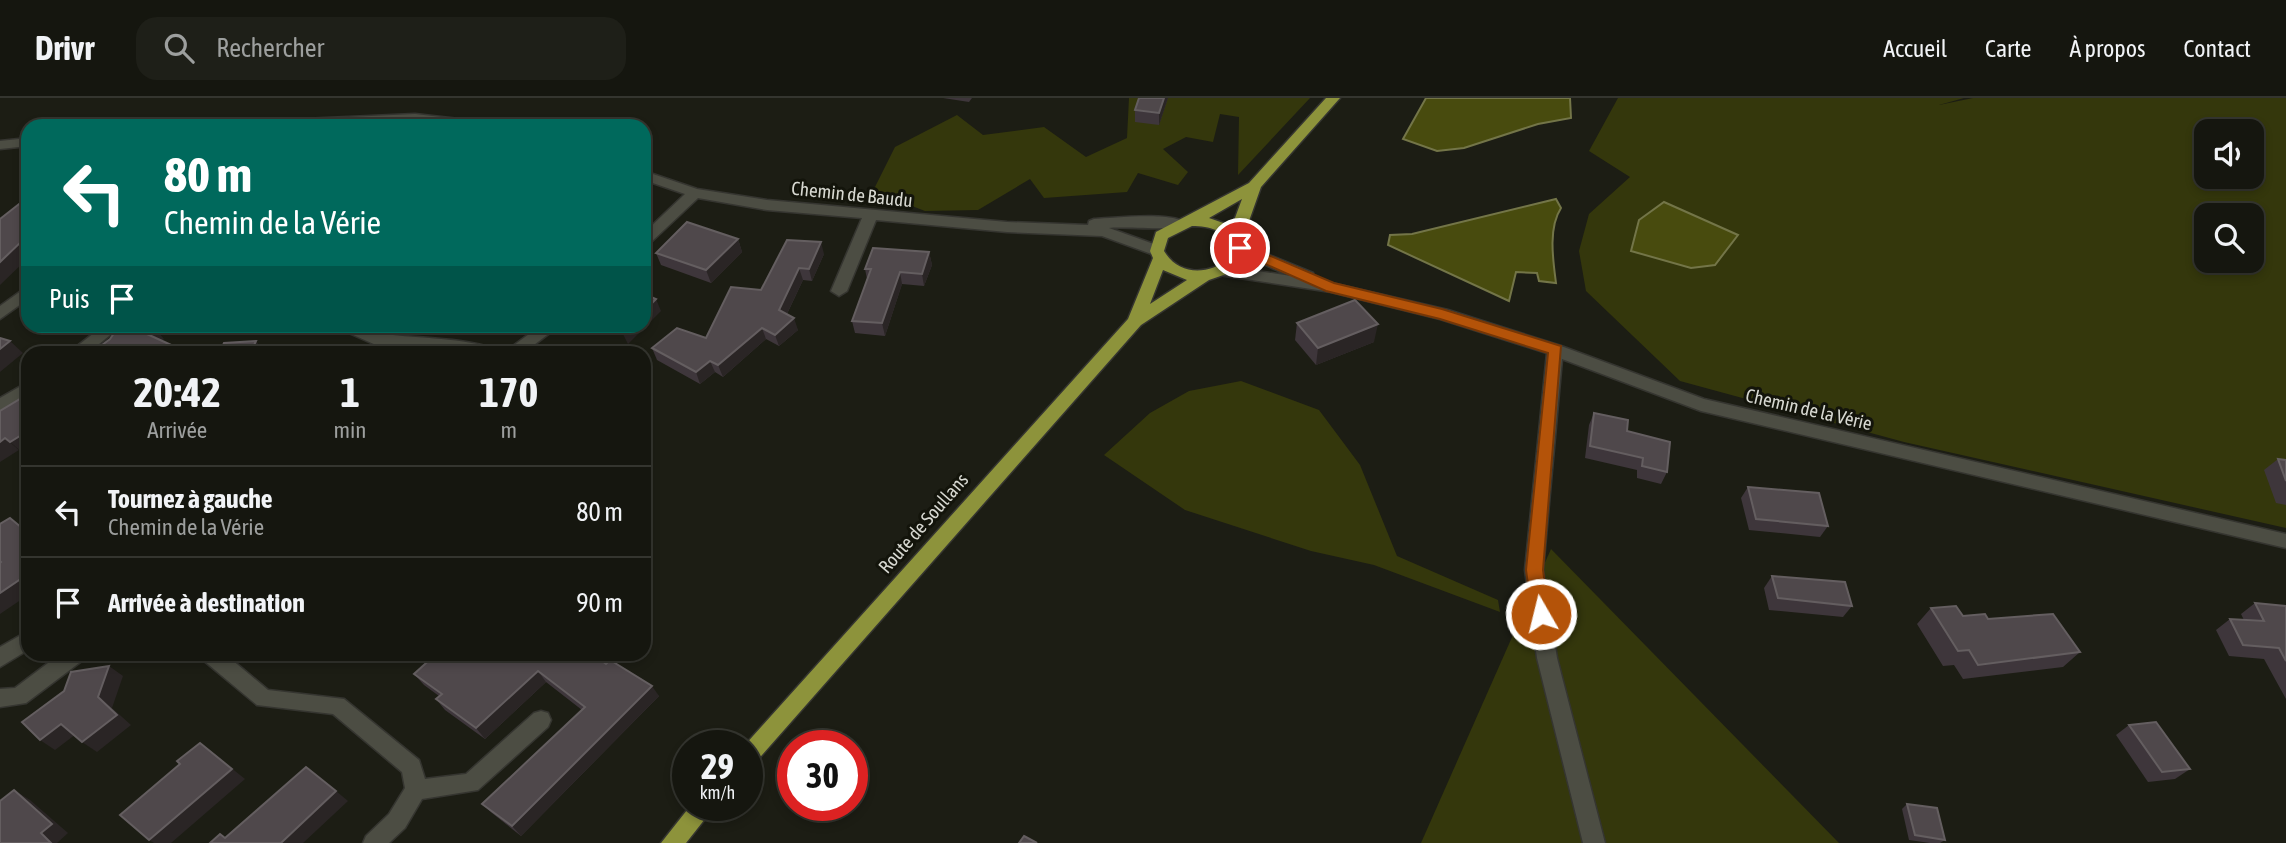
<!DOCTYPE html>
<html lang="fr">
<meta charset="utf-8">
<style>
body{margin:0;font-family:"Asap Condensed",sans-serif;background:#1e1f18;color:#f1f3f6;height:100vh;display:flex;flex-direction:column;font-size:26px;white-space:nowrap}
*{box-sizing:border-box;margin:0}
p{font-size:23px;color:#9d9f9e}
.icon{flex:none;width:38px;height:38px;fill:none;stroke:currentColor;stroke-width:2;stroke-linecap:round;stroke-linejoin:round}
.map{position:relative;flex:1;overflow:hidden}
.drawer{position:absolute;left:21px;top:248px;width:630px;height:315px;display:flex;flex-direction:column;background:#15160f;border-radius:21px;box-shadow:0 4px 10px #0003,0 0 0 2px #34352f}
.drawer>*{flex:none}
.guide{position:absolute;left:21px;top:21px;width:630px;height:214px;border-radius:21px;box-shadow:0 4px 10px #0003,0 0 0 2px #34352f;background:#00695c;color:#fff;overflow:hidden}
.fabs{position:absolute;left:2194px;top:21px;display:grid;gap:14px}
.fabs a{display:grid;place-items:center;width:70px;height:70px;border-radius:14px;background:#15160f;box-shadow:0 4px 10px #0003,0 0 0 2px #34352f;font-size:35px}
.speed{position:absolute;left:672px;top:632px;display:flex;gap:14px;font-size:35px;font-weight:700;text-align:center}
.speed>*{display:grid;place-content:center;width:91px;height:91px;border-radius:50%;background:#15160f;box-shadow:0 4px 10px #0003,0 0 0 2px #34352f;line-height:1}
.speed small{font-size:18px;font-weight:400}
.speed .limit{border:10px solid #d22;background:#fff;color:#111}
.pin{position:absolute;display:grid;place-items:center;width:60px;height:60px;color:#fff;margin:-30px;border:4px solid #fff;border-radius:50%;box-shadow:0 2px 7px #0007}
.me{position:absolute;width:77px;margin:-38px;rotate:352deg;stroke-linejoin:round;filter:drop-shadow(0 0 5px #0008)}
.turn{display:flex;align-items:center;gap:24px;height:147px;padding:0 28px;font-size:32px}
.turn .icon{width:91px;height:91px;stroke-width:2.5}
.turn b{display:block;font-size:49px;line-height:60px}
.then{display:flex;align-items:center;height:66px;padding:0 28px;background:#0003;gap:14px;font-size:26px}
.eta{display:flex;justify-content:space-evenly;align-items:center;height:119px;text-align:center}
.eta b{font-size:42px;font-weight:700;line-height:49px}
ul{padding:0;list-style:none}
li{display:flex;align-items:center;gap:21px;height:91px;padding:0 28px;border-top:2px solid #34352f}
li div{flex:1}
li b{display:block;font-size:26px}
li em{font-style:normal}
header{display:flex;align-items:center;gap:42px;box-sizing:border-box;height:98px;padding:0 35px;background:#15160f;border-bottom:2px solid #34352f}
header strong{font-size:33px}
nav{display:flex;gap:38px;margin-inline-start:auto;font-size:24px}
.search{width:490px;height:63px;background:#1e1f18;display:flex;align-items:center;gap:18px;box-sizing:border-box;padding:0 24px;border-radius:21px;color:#9d9f9e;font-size:26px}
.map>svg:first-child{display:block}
.green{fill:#34370c;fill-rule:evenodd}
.water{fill:#484b0e;stroke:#737548;stroke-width:2}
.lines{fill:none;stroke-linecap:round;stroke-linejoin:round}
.minor-casing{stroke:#353530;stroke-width:3}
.major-casing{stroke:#353530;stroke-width:3}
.minor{fill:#4c4d43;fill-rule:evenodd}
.major{fill:#8d933b;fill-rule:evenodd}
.wall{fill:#3e363b}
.shaded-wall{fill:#2a2525}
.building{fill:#4f484b;stroke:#645e60;stroke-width:2}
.route{fill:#b45309;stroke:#753606;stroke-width:2}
.labels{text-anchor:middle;stroke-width:6;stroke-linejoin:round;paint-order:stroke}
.street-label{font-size:19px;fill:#d7d8d1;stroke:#13140b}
</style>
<header>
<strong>Drivr</strong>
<div class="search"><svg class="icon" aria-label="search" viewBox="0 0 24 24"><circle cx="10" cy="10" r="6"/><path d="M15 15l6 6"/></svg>Rechercher</div>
<nav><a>Accueil</a><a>Carte</a><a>À propos</a><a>Contact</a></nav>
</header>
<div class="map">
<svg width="2286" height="745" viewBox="0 0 2286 745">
<rect width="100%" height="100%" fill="#1c1d14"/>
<g class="green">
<path d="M1129,0H1310L1238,77L1239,19L1220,16L1213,44L1186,39L1163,51L1188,74L1178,87L1138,75L1127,94L1044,100L1030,81L978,112L925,113L873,93L895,49L957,17L983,37L1044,29L1086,59L1127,40Z"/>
<path d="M1618,0H1964L1939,7L1973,0H2286V430L1904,344L1680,283L1586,193L1579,153L1589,116L1630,79L1589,53ZM2207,33H2252V79H2207ZM2207,117H2252V163H2207Z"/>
<path d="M1241,283L1319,312L1360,367L1397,458L1498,502L1500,514L1374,467L1311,453L1185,412L1104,357L1150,315L1189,293Z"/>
<path d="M1551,451L1839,745H1421Z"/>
</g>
<g class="water">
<path d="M1426,0H1570L1571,20L1538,26L1464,50L1437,53L1403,41Z"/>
<path d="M1556,101L1561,110C1548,130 1553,162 1556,185L1539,183L1537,175L1516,174L1509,203L1388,147L1390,137L1412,136Z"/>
<path d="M1664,104L1738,137L1715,167L1691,170L1631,153L1639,122Z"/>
</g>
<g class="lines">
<g class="minor-casing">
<g id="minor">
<path d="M415,16L485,24L492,28L415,24L228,28L235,24Z"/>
<path d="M28,40V48L0,51V43Z"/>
<path d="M644,73L697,91L767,102L1007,124L1088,127L1089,123L1094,121C1113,120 1175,113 1187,126C1179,134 1125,128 1109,130L1162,149L1164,153L1157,158L1102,138L1007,134L876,122L847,193L839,198L831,193L862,120L767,112L698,100L649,146L644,148V135L685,96L644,82Z"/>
<path d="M1240,145L1313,175L1314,181L1448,212L1561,248L1704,301L2286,436V450L1701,313L1562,261L1543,472L1557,560L1605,745H1583L1537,560L1525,472L1547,255L1440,221L1331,194L1219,177L1216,173L1224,168L1291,178L1235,154L1233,150Z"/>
<path d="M28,188V201L0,221V208Z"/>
<path d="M103,228H121L87,256H67Z"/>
<path d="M340,228C362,226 365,234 383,236C422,241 461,239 499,252L501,256L376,247L342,232Z"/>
<path d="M540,228H559L522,256H502Z"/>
<path d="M28,284V298L0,314V300Z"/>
<path d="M28,533V552L0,569V549Z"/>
<path d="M60,556H86L83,562L26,605L0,609V591L15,590Z"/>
<path d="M200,556H225L268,592L344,601L419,662L425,681L466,676L534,615L541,613L548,615L551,622L548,629L478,692L422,701L405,730L389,745H363L366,738L389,716L405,690L402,674L333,616L257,607L203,562Z"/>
</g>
</g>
<g class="major-casing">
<g id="major">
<path d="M1326,0H1340L1261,89L1243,140L1247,150L1241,168L1232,174L1209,182L1141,227L754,666L747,668V648H744L1128,221L1153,160L1150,153L1156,134L1249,85ZM1242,101L1232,128L1209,120ZM1192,128C1210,128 1225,132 1233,150L1229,161C1208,177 1179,178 1164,153L1168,140ZM1163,172L1187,182L1150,206Z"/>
<path d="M691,707H716L686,745H661Z"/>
</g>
</g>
<use href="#minor" class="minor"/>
<use href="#major" class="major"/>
</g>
<g class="wall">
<path d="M943,0H972L969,4Z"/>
<path d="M1168,0L1159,27L1135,24V12Z"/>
<path d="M738,141L742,154L711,185L661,167L656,155Z"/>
<path d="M929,154L932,167L924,188L902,186L885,238L855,235L852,223L867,181L865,171Z"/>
<path d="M824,156L812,183L803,182L787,216L798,232L779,248L766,241L723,279L715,274L700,286L657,262L652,250L706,240L761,192Z"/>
<path d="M1297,225L1374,244L1316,267L1295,242Z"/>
<path d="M1594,315L1627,333L1667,374L1661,386L1637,380V372L1585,360L1589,327Z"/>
<path d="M2278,361L2286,362V407L2276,405L2264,372Z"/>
<path d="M1748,389L1828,428L1820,439L1749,432L1741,400Z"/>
<path d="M1772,478L1852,508L1843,519L1769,512L1764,490Z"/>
<path d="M2255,505L2286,508V601L2264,561L2229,558L2216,532L2230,521L2244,522L2241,516Z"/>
<path d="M1931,510L1963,518L1988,521L2080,554L2063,569L1963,581L1954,567L1943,568L1917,526Z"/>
<path d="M606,566L659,598L521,738L492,715L482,706L582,612L546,584L485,641L445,612L436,601L439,598L424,587L414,576Z"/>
<path d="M2129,627L2190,671L2175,681L2148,684L2116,637Z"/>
<path d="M1907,706L1945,742L1940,745H1930L1909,742L1902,711Z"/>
</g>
<g class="shaded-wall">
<path d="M1164,0H1168L1159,27V15Z"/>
<path d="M24,141L28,146V160L0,187V164Z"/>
<path d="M738,141L742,154L711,185L706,172Z"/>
<path d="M821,144L824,156L812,183L809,171Z"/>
<path d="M929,154L932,167L924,188L922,176Z"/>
<path d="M799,170L803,182L783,224L779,212Z"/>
<path d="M900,174L902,186L885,238L882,225Z"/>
<path d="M656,201L661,213L628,246L622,234L629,228H644V213Z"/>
<path d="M794,220L798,232L779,248L775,237Z"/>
<path d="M1378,226L1374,244L1316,267L1318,250Z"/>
<path d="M153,228L164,241L158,248L147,236Z"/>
<path d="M762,230L766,241L723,279L718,267Z"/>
<path d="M10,243L23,255L0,274V251Z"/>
<path d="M256,243L265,255V256H250Z"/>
<path d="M710,263L715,274L700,286L696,274Z"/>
<path d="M28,333V353L24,356L10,344Z"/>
<path d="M5,340L19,352L0,364V344Z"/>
<path d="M28,476V497L0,516V495Z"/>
<path d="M109,568L123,578L112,610L131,627L97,654L82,644Z"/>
<path d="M538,573L546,584L485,641L476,630Z"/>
<path d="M652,588L659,598L521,738L512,728Z"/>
<path d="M61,626L76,636L55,652L40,642Z"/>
<path d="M200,645L245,681L171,745H154L149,742Z"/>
<path d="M14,692L30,702L68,735L57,745H51L41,735Z"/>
<path d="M336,693L348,703L303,745H281Z"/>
</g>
<g class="building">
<path d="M1139,0H1164L1159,15L1135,12Z"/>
<path d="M361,27L389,28H360Z"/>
<path d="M28,99V142L24,141L0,164V121Z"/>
<path d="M687,124L738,141L706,172L656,155Z"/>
<path d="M787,142L821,144L809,171L799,170L779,212L794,220L775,237L762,230L718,267L710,263L696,274L652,250L677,230L706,240L731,189L761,192Z"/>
<path d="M873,150L929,154L922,176L900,174L882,225L852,223L871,171H865Z"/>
<path d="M644,196L656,201L644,213Z"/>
<path d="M1355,202L1378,226L1318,250L1297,225Z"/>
<path d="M119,228H153L147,236L191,256H90L110,241Z"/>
<path d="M621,228H629L622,234Z"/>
<path d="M0,240L10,243L0,251Z"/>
<path d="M256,243L250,256H219L224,245Z"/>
<path d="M25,298L28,300V333L10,344L5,340L0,344V313Z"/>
<path d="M1594,315L1628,322L1627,333L1670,344L1667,374L1642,368L1643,360L1590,348Z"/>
<path d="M2278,361L2286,362V383Z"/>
<path d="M1748,389L1819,395L1828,428L1756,421Z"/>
<path d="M10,420L28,435V476L0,495V465L1,464L0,463V426Z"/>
<path d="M1772,478L1845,484L1852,508L1778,500Z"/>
<path d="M2255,505L2286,508V563L2279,550L2243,547L2230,521L2264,523Z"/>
<path d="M1956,508L1963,518L1985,516L1988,521L2053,516L2080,554L1978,567L1969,552L1958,553L1931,510Z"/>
<path d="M436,556H593L606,566L610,562L652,588L512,728L482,706L585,609L538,573L476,630L436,601L442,596L414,576Z"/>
<path d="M109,568L98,599L117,617L82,644L61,626L40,642L22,624L64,593L71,574Z"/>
<path d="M2156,624L2190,671L2162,674L2129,627Z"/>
<path d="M200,645L232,671L149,742L120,717L180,666L177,663Z"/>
<path d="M306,669L336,693L281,745H210L220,736L225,740Z"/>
<path d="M14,692L52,726L41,735L51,745H0V703Z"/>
<path d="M1907,706L1937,710L1945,742L1915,737Z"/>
<path d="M1024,738L1037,745H1019Z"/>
</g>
<path class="route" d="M1240,145L1334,185L1442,211L1561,248L1543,472L1549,516L1547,521L1541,523L1532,516L1526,472L1548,255L1440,221L1326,193L1236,153V146Z"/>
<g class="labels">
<g class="street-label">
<text transform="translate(852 96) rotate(6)" y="7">Chemin de Baudu</text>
<text transform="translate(1809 311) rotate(13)" y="7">Chemin de la Vérie</text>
<text transform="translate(923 425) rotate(-49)" y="7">Route de Soullans</text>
</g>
</g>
</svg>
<div class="fabs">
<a><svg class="icon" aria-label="sound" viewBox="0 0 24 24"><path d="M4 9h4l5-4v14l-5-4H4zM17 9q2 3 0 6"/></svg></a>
<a><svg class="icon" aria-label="search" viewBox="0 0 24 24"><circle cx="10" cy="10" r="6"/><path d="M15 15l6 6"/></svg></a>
</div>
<div class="speed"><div>29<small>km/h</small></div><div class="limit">30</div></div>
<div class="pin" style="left:1240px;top:150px;background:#d93025"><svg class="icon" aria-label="arrive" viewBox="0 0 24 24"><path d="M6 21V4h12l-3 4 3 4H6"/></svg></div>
<svg class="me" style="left:1541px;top:516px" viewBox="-20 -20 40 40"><circle r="17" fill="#b45309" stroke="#fff" stroke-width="3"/><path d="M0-11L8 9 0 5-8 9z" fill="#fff"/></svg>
<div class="guide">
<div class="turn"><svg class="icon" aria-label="left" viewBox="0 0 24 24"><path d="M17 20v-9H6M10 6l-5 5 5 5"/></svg><div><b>80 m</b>Chemin de la Vérie</div></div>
<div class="then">Puis<svg class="icon" aria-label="arrive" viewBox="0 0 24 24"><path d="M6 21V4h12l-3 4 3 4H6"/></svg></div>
</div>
<section class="drawer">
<div class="eta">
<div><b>20:42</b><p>Arrivée</p></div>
<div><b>1</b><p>min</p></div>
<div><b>170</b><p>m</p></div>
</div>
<ul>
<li><svg class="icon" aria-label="left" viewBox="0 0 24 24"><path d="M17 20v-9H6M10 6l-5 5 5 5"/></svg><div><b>Tournez à gauche</b><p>Chemin de la Vérie</p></div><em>80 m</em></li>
<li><svg class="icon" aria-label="arrive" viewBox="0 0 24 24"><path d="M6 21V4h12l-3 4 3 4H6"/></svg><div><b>Arrivée à destination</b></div><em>90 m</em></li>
</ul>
</section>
</div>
